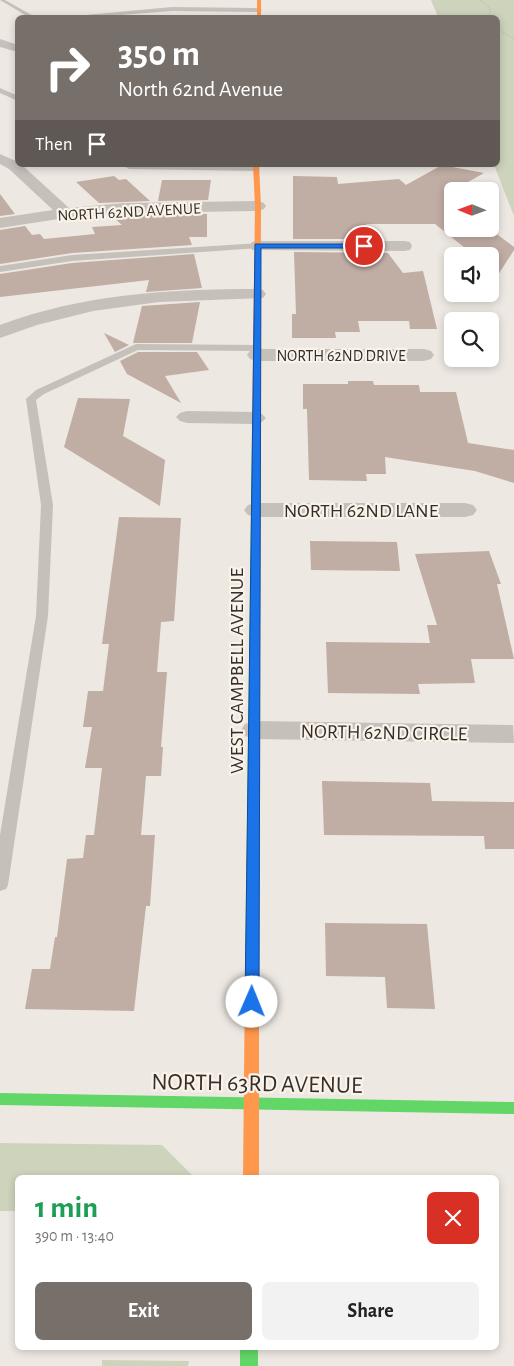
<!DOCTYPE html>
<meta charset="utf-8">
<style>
body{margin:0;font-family:"Alegreya Sans",sans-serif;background:#f2f2f2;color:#222;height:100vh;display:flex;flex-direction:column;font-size:19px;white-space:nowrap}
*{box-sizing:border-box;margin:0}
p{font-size:16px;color:#767676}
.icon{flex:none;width:28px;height:28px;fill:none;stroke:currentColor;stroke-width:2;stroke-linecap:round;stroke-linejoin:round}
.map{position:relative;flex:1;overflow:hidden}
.panel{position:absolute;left:15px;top:1175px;width:484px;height:175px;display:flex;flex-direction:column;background:#fff;border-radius:8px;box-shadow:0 2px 8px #0003}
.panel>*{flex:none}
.hud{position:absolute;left:15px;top:15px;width:485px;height:152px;border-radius:8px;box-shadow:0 2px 8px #0003;background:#776f6a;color:#fff;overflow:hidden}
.needle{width:32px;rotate:271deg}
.controls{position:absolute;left:444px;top:182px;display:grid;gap:10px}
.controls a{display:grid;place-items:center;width:55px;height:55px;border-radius:8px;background:#fff;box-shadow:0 2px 8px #0003;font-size:25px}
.pin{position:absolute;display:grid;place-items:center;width:42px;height:42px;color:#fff;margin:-21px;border:2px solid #fff;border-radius:50%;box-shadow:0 1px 5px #0007}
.me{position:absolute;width:55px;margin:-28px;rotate:1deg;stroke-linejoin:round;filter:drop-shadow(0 0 4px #0008)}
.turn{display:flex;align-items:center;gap:18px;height:105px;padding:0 20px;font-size:22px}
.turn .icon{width:65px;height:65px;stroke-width:2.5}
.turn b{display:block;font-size:35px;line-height:42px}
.then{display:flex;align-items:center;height:48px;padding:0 20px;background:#0003;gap:10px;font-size:19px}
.round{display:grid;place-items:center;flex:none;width:52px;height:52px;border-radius:8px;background:#f2f2f2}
.headline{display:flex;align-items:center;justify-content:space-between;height:85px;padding:0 20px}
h1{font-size:30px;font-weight:700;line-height:38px;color:#1e9e55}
.primary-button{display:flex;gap:10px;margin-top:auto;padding:10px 20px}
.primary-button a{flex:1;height:58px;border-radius:8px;background:#776f6a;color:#fff;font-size:20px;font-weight:700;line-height:58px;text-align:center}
.primary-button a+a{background:#f2f2f2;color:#222}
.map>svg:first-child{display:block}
.green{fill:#ced3bc}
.building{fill:#c0ada4}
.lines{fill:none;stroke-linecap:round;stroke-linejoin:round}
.path{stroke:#bfb9b3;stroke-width:1;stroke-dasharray:1 1;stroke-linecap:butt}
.lane{fill:#c6c0bb;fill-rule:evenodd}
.street{fill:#c6c0bb;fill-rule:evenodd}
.fast{fill:#63d668;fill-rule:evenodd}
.slow{fill:#ff974d;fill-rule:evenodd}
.route{fill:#1a73e8;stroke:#114b97}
.labels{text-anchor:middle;stroke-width:4.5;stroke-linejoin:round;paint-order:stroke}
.far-street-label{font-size:16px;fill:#372e29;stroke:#f9f3ea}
.street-label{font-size:20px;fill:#372e29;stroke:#f9f3ea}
.near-street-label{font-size:24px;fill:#372e29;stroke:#f9f3ea}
</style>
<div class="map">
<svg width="514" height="1366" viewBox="0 0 514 1366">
<rect width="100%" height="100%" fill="#ede8e2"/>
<g class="green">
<path d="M431,0H514V216L494,165H498V18L438,17Z"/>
<path d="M0,1143L162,1145L194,1177L18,1178L17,1211H0Z"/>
<path d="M102,1360L189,1361L188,1366H102Z"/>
</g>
<g class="building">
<path d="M442,165L484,173L452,191V229H490L514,247V250L498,275L490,268V256H475L435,224H366L377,239H293V176L337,177L338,184L399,179L406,185Z"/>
<path d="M114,176L119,180L126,179L150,201L99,203L76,182Z"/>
<path d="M162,180H211L208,200L158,201Z"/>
<path d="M0,194L15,214L0,216Z"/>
<path d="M207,214V237H189L192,245L72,253L0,264V230L25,226L32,235L40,234L44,239L95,234L92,227L122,225L112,216Z"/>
<path d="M294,252L388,253L403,273L423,271L437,329H410L409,321H358L360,332H335L336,338H292V314H296Z"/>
<path d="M194,254L202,288L146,292L149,280L0,297V274L72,263Z"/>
<path d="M200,302L192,343H133L142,306Z"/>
<path d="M104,333L129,345L115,352Z"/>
<path d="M138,352H197L209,370L165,376L181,403L127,374L120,361Z"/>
<path d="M348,381H373L374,385H419L420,392H456L468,443L514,450V483L475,471L385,457L386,474H366L367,481L309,480L307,409H303V384H348Z"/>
<path d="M78,398L130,399L123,436L165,460L160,506L64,447Z"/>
<path d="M119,517L181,518L174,621L161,622L157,672H167L161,747H163L161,776H146L141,835H155L150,906H146L134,1011L25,1009L32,969H50L55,937H57L67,859L83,858L86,835H94L102,768H85L92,727H83L88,691H103L109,644H102Z"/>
<path d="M310,541L397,542L400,571L311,570Z"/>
<path d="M489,551L501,584H497L514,659H471L475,683L418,684L420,694L328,693L326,642L430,643L427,625H437L415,554Z"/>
<path d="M322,781L430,783L432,801L514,802V849H485L484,836L324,835Z"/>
<path d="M325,923L427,924L435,1009L387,1008L385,977L326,976Z"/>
</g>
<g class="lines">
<g class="path">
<path d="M480,0L490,8V18"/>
<path d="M498,29L514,39"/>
</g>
<g class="lane">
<path d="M0,0H5L37,18H30Z"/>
<path d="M172,7L259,8L262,10L259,12L172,11L83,18H53Z"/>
<path d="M0,88L18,96V101L0,93Z"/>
<path d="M122,165L256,167L260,169L256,171L129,169Z"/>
<path d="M258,243L261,244V248L72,261L0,272V266L72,255Z"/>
<path d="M136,344L257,345L262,348L257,351L138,350L44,394L36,400L53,505L48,616L8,885L6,889L0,891V835L36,616L41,505L26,399L36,390Z"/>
</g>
<g class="street">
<path d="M0,39L18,45V52L0,47Z"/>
<path d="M0,154L18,162V165H22L69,208L124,203L258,201L264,203L266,206L264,209L258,211L124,213L65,218L0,228V218L53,210L9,169L0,164Z"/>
<path d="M258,241H404L410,242L412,246L410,250L404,251L252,250L250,246L252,242Z"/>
<path d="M257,289L263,290L266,294L263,298L159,302L93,311L37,325L0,338V325C83,294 169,289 257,289Z"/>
<path d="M257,349H424L431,351L434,355L431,359L424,361H257L250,359L247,355L250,351Z"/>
<path d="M187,411L255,412L262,414L266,418L262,422L255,424L187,423L180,421L176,417L180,413Z"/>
<path d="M256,503H465L473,505L477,510L473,515L465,517H256L248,515L244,510L248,505Z"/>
<path d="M255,721L513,725L514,743L255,739L245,736L241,730L245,724Z"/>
</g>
<g class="fast">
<path d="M256,429L260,432L259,977L257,981L252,982L247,981L245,977L252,432Z"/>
<path d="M0,1093L514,1102V1114L0,1105Z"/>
<rect x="240" y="1348" width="18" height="18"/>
</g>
<g class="slow">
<rect x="257" y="0" width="4" height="18"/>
<path d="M253,165H259L261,206L260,432L256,435L252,432L255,206Z"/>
<path d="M252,972L257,973L259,977V1178H243L245,977L247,973Z"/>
</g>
</g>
<path class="route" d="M255,244H364L367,246L364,248H261L259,1002L257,1006L252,1008L247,1006L245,1002Z"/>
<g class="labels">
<g class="far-street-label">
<text transform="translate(129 211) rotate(-3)" y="6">NORTH 62ND AVENUE</text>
<text x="341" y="361">NORTH 62ND DRIVE</text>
</g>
<g class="street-label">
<text x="361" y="517">NORTH 62ND LANE</text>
<text transform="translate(236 671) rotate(-90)" y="7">WEST CAMPBELL AVENUE</text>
<text transform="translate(384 732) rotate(1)" y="7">NORTH 62ND CIRCLE</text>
</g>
<g class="near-street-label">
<text transform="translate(257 1083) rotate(1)" y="8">NORTH 63RD AVENUE</text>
</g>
</g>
</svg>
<div class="controls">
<a><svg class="needle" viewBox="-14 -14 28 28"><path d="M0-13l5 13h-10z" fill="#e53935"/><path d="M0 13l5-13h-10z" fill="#767676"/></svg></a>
<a><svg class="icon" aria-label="sound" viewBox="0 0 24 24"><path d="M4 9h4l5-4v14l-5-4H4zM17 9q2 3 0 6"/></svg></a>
<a><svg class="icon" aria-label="search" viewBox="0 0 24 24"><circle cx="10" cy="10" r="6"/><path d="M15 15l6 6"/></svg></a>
</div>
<div class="pin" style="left:364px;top:246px;background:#d93025"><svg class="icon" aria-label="arrive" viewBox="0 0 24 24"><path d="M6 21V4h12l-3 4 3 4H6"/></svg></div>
<svg class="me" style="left:252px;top:1002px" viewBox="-20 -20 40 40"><circle r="19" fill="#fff"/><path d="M0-13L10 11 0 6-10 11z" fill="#1a73e8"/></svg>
<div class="hud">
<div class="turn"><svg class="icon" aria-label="right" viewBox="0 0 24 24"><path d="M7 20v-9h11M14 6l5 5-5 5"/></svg><div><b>350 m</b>North 62nd Avenue</div></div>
<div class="then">Then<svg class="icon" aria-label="arrive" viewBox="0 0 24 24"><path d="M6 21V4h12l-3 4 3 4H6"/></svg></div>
</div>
<section class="panel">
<div class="headline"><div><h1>1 min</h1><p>390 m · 13:40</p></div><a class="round" style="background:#d93025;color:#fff"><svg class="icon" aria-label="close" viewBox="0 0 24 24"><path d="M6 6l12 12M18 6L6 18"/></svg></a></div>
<div class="primary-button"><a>Exit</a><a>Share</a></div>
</section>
</div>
